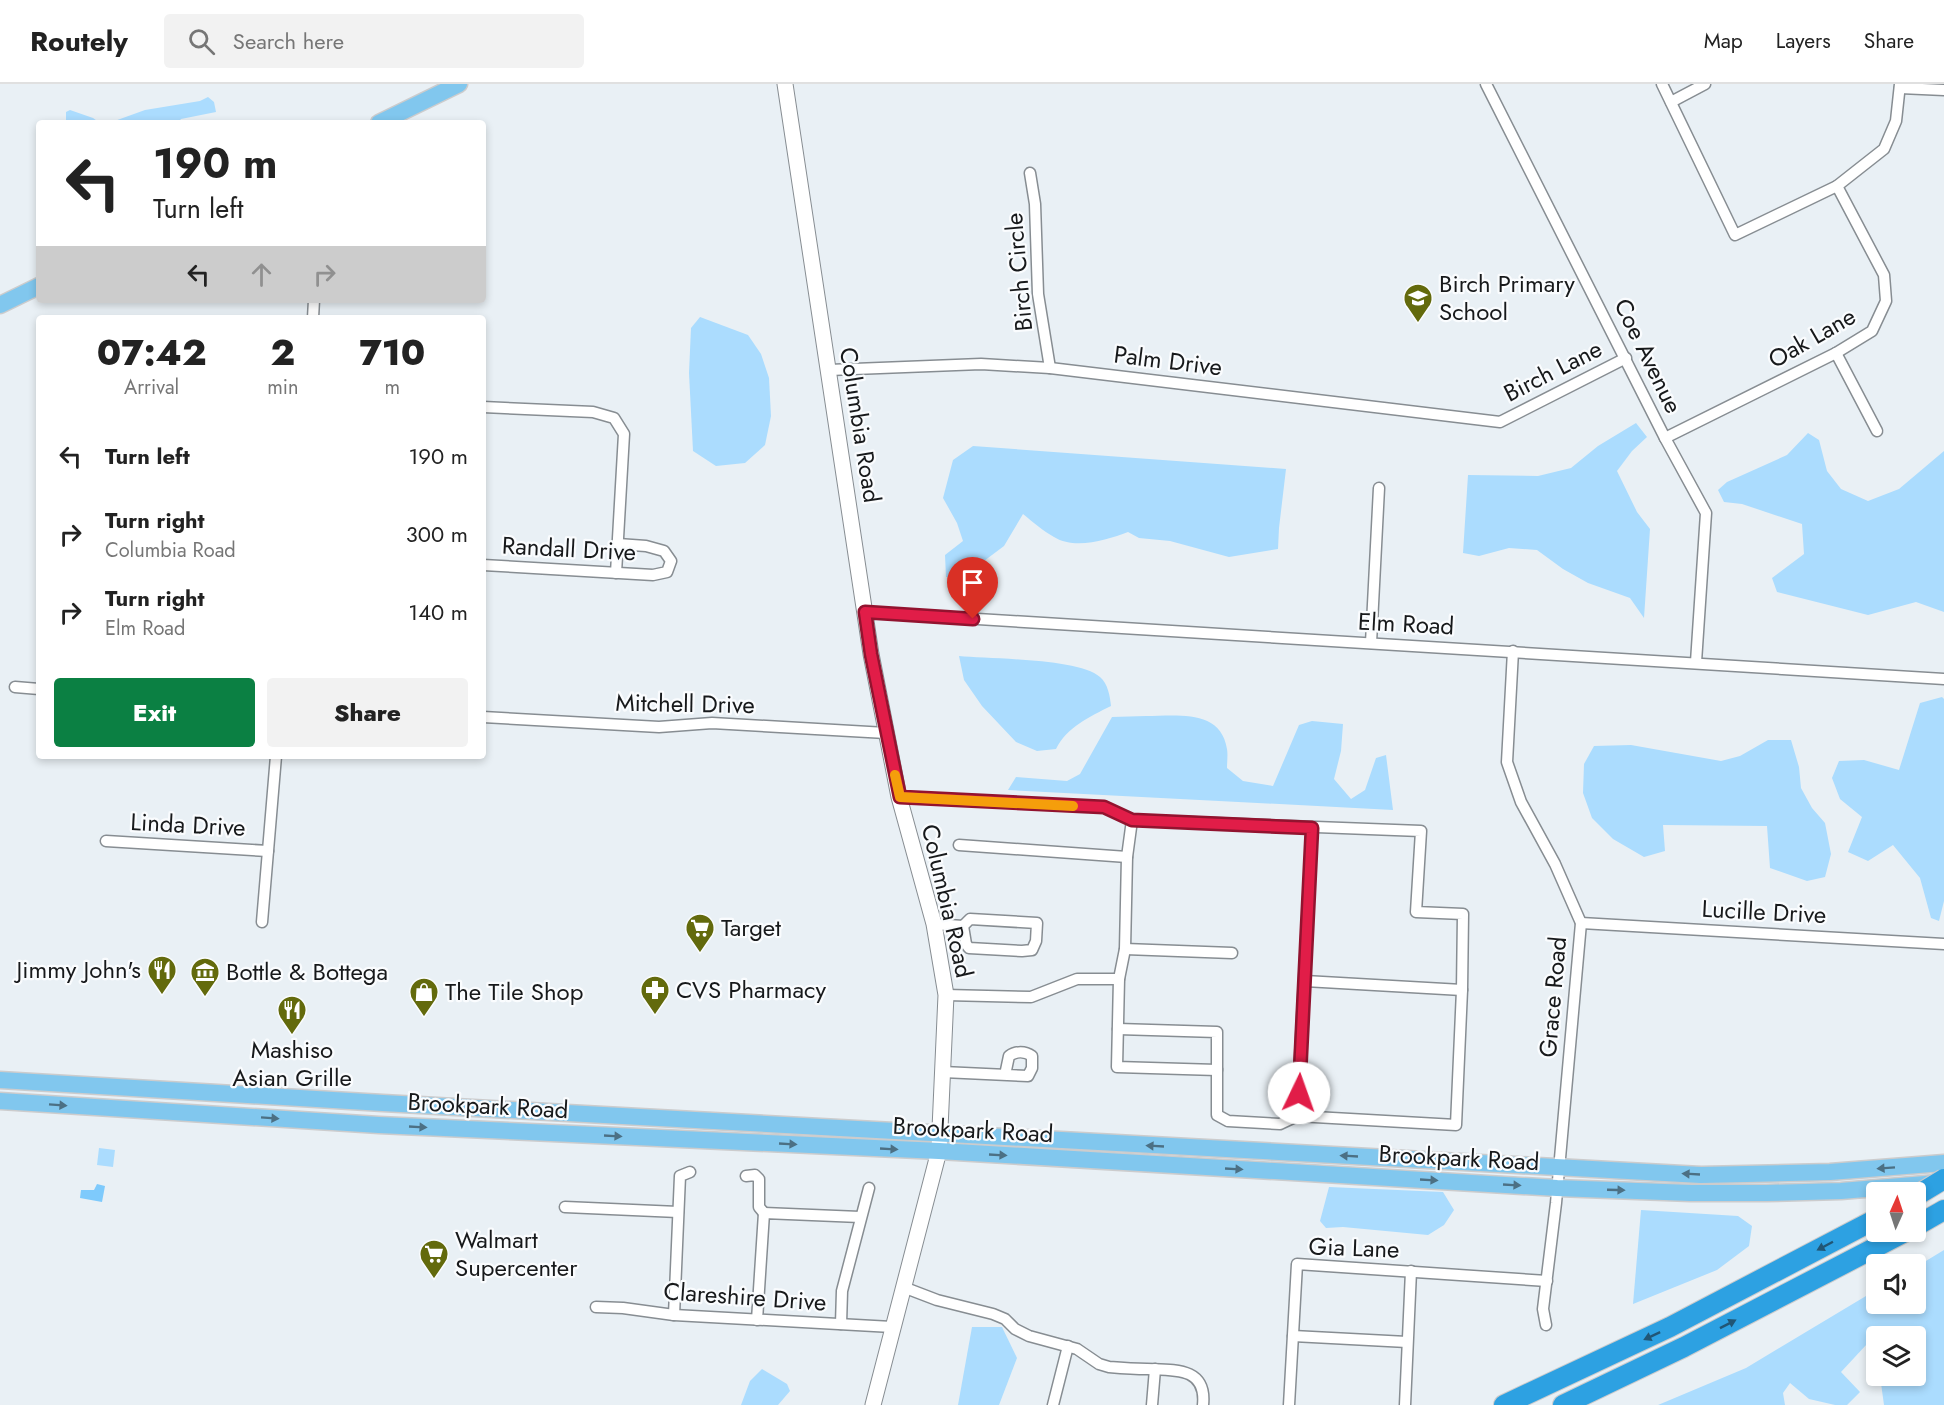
<!DOCTYPE html>
<style>
body{margin:0;font-family:Jost,sans-serif;background:#f2f2f2;color:#222;height:100vh;display:flex;flex-direction:column;font-size:22px;white-space:nowrap}
*{box-sizing:border-box;margin:0}
p{font-size:20px;color:#767676}
.icon{flex:none;width:33px;height:33px;fill:none;stroke:currentColor;stroke-width:2;stroke-linecap:round;stroke-linejoin:round}
.map{position:relative;flex:1;overflow:hidden}
.sheet{position:absolute;left:36px;top:231px;width:450px;height:444px;display:flex;flex-direction:column;background:#fff;border-radius:6px;box-shadow:0 3px 9px #0003}
.sheet>*{flex:none}
.top-card{position:absolute;left:36px;top:36px;width:450px;height:183px;border-radius:6px;box-shadow:0 3px 9px #0003;background:#fff;color:#222;overflow:hidden}
.needle{width:39px;rotate:3deg}
.fabs{position:absolute;left:1866px;top:1098px;display:grid;gap:12px}
.fabs a{display:grid;place-items:center;width:60px;height:60px;border-radius:6px;background:#fff;box-shadow:0 3px 9px #0003;font-size:30px}
.pin{position:absolute;display:grid;place-items:center;width:51px;height:51px;color:#fff;margin:-62px -26px;border-radius:50% 50% 50% 0;rotate:-45deg;box-shadow:0 0 6px #0007}
.pin .icon{rotate:45deg}
.me{position:absolute;width:66px;margin:-33px;rotate:3deg;stroke-linejoin:round;filter:drop-shadow(0 0 4px #0008)}
.turn{display:flex;align-items:center;gap:21px;height:126px;padding:0 18px;font-size:27px}
.turn .icon{width:78px;height:78px;stroke-width:2.5}
.turn b{display:block;font-size:42px;line-height:51px}
.lanes{display:flex;align-items:center;height:57px;padding:0 18px;background:#0003;justify-content:center;gap:30px;direction:ltr}
.lanes .off{opacity:.35}
.eta{display:flex;justify-content:space-evenly;align-items:center;height:102px;text-align:center}
.eta b{font-size:36px;font-weight:800;line-height:42px}
.primary-button{display:flex;gap:12px;margin-top:auto;padding:12px 18px}
.primary-button a{flex:1;height:69px;border-radius:6px;background:#0b8043;color:#fff;font-size:24px;font-weight:800;line-height:69px;text-align:center}
.primary-button a+a{background:#f2f2f2;color:#222}
ul{padding:0;list-style:none}
li{display:flex;align-items:center;gap:18px;height:78px;padding:0 18px}
li div{flex:1}
li b{display:block;font-size:22px}
li em{font-style:normal}
header{display:flex;align-items:center;gap:36px;box-sizing:border-box;height:84px;padding:0 30px;background:#fff;border-bottom:2px solid #e0e0e0}
header strong{font-size:28px}
nav{display:flex;gap:33px;margin-inline-start:auto;font-size:21px}
.search{width:420px;height:54px;background:#f2f2f2;display:flex;align-items:center;gap:15px;box-sizing:border-box;padding:0 21px;border-radius:6px;color:#767676;font-size:22px}
.map>svg:first-child{display:block}
.green{fill:#abdcfe}
.water{fill:#7ecafc}
.lines{fill:none;stroke-linecap:round;stroke-linejoin:round}
.street-casing{stroke:#878d92;stroke-width:13}
.secondary-casing{stroke:#878d92;stroke-width:17}
.primary-casing{stroke:#cccccd;stroke-width:19}
.highway-casing{stroke:#cccccd;stroke-width:22}
.street{stroke:#fff;stroke-width:10}
.secondary{stroke:#fff;stroke-width:15}
.primary{stroke:#81c7ee;stroke-width:16}
.highway{stroke:#2da1e2;stroke-width:20}
.highway-bridge-casing{stroke:#cccccd;stroke-width:22;stroke-linecap:butt}
.highway-bridge{stroke:#2da1e2;stroke-width:20}
.oneway{fill:#4c7084}
.oneway2{fill:#215675}
.route-casing{stroke:#92132f;stroke-width:15}
.route{stroke:#e11d48;stroke-width:10}
.slow{stroke:#f59e0b;stroke-width:10}
.labels{text-anchor:middle;stroke-width:4.5;stroke-linejoin:round;paint-order:stroke}
.street-label{font-size:24px;fill:#17191b;stroke:#fafcfe}
.poi-label{font-size:24px;fill:#17191b;stroke:#fafcfe;text-anchor:start}
</style>
<header>
<strong>Routely</strong>
<div class="search"><svg class="icon" aria-label="search" viewBox="0 0 24 24"><circle cx="10" cy="10" r="6"/><path d="M15 15l6 6"/></svg>Search here</div>
<nav><a>Map</a><a>Layers</a><a>Share</a></nav>
</header>
<div class="map">
<svg width="1944" height="1321" viewBox="0 0 1944 1321">
<rect width="100%" height="100%" fill="#e9f0f5"/>
<g class="green">
<path d="M208,13L214,18L216,28L181,35L178,39H109L145,26L200,17Z"/>
<path d="M70,26L93,34L100,39H66V28Z"/>
<path d="M700,233L748,251L761,270L769,294L771,332L765,361L745,379L716,382L693,367L689,289L691,244Z"/>
<path d="M1636,339L1647,353L1632,367L1617,387L1637,428L1650,445L1644,534L1630,514L1588,499L1563,485L1537,466L1509,464L1479,472L1463,469L1468,391L1538,392L1571,384L1598,362Z"/>
<path d="M1808,349L1819,356L1827,387L1841,405L1868,417L1899,405L1944,367V528L1916,518L1868,531L1777,508L1772,494L1804,470L1802,440L1742,420L1724,418L1718,406L1727,398L1787,371Z"/>
<path d="M973,362L1286,385L1279,444L1278,465L1229,473L1170,457L1139,454L1128,448C1107,456 1075,466 1054,453C1043,447 1033,438 1023,430L1004,462L984,477L980,495L946,493L945,471L963,457L957,439L943,414L953,376Z"/>
<path d="M959,572C989,575 1079,574 1100,593C1108,600 1110,612 1111,622C1089,633 1067,643 1056,665L1037,667L1016,658L982,622L964,596Z"/>
<path d="M1942,613L1944,615V817L1939,837L1931,834L1920,794L1893,761L1868,777L1848,768L1862,733L1840,715L1832,694L1839,677L1864,676L1899,686L1920,619Z"/>
<path d="M1146,632C1177,632 1221,625 1227,665C1228,671 1227,678 1227,684L1243,697L1273,702L1299,641L1312,637L1343,640L1341,667L1334,695L1351,715L1365,706L1376,674L1386,671L1393,726L1008,706L1016,693L1067,697L1080,690L1112,633Z"/>
<path d="M1768,656H1791L1799,683L1801,704L1812,724L1825,739L1831,770L1825,793L1807,797L1770,784L1767,742L1663,741L1665,767L1644,773L1613,755L1592,734L1583,709L1584,680L1594,662L1631,661L1721,677L1740,672Z"/>
<path d="M99,1064L115,1066L113,1083L97,1081Z"/>
<path d="M1329,1103L1443,1108L1454,1126L1444,1141L1428,1151L1343,1143L1326,1144L1320,1137Z"/>
<path d="M1641,1126L1738,1132L1752,1142L1749,1162L1717,1186L1633,1220Z"/>
<path d="M1944,1166V1321H1884L1880,1292H1916V1252H1885V1251L1876,1252V1255L1867,1260L1841,1288L1860,1308L1847,1321H1835L1809,1315L1790,1299L1783,1309L1785,1321H1658L1746,1284L1876,1206V1220H1916V1183Z"/>
<path d="M972,1243H1002L1017,1274L999,1321H958Z"/>
<path d="M762,1285L787,1300L790,1307L778,1321H741L750,1297Z"/>
</g>
<path class="water" d="M97,1100L105,1102L102,1118L80,1114L81,1106H94Z"/>
<g class="lines">
<g class="street-casing">
<g id="street">
<path d="M1486,0L1665,354L1706,429L1696,578"/>
<path d="M1662,0L1735,151L1837,102L1884,65L1896,37L1900,0"/>
<path d="M1900,4L1944,6"/>
<path d="M1671,18L1705,0"/>
<path d="M1030,89L1035,120L1038,210L1050,284"/>
<path d="M313,234L314,216"/>
<path d="M1836,269L1877,347"/>
<path d="M829,286L981,280L1050,284L1500,338L1626,274"/>
<path d="M483,323L593,328L614,334L624,350L616,489"/>
<path d="M1665,354L1836,269L1872,247L1886,217L1884,191L1837,102"/>
<path d="M483,481L653,491L667,488L671,477L664,467L646,462L618,460"/>
<path d="M865,528L1944,595"/>
<path d="M1371,559L1379,404"/>
<path d="M1513,567L1507,678L1521,718L1555,780L1581,839L1556,1119L1543,1225L1546,1241"/>
<path d="M15,603L39,605"/>
<path d="M483,633L659,643L712,639L886,649"/>
<path d="M899,713L1104,723L1132,736L1421,747L1416,828L1463,830L1462,906L1456,1041L1297,1032L1280,1040L1228,1037L1217,1031V948L1118,945"/>
<path d="M1132,736L1127,773L1125,865L1119,895L1117,983L1217,986"/>
<path d="M106,757L268,767"/>
<path d="M959,761L1127,773"/>
<path d="M262,838L276,672"/>
<path d="M1581,839L1944,860"/>
<path d="M934,840L963,842L970,835L1037,839L1036,857L1032,866L1022,867L969,864L966,860L963,842"/>
<path d="M1125,865L1232,869"/>
<path d="M1305,897L1462,906"/>
<path d="M946,911L1031,913L1077,895H1119"/>
<path d="M943,988L1028,992L1032,984V972C1025,967 1016,967 1009,972L1005,991"/>
<path d="M1297,1032L1312,744"/>
<path d="M746,1092L755,1091L759,1095V1123L764,1129"/>
<path d="M565,1123L678,1128"/>
<path d="M903,1203L937,1216L993,1230L1005,1235L1015,1245L1029,1252L1077,1265L1099,1280L1109,1283C1121,1284 1134,1285 1147,1285C1174,1286 1207,1283 1203,1321"/>
<path d="M596,1223L623,1224L674,1231L892,1243"/>
<path d="M674,1231L680,1092L690,1088"/>
<path d="M757,1236L764,1129L860,1133"/>
<path d="M841,1240L842,1207L869,1104"/>
<path d="M1293,1252L1407,1258"/>
<path d="M1053,1321L1068,1262"/>
<path d="M1152,1321L1155,1285"/>
<path d="M1289,1321L1297,1180L1547,1197"/>
<path d="M1405,1321L1411,1187"/>
</g>
</g>
<g class="secondary-casing">
<path id="secondary" d="M785,0L871,570L899,713L934,840L946,911L939,1067L873,1321"/>
</g>
<g class="primary-casing">
<g id="primary">
<path d="M379,39L459,0"/>
<path d="M0,221L39,202"/>
<path d="M0,996L383,1019L1701,1091L1830,1088L1944,1079"/>
<path d="M0,1017L379,1041L939,1067L1557,1104L1691,1109H1766L1841,1107L1937,1099"/>
</g>
</g>
<g class="highway-casing">
<g id="highway">
<path d="M1916,1142L1944,1126"/>
<path d="M1504,1321L1670,1243L1876,1135"/>
<path d="M1563,1321L1684,1263L1905,1148"/>
</g>
</g>
<use href="#street" class="street"/>
<use href="#secondary" class="secondary"/>
<use href="#primary" class="primary"/>
<use href="#highway" class="highway"/>
<g class="highway-bridge-casing">
<path id="highway-bridge" d="M1916,1112L1944,1095"/>
</g>
<use href="#highway-bridge" class="highway-bridge"/>
</g>
<defs><path id="oneway-solid" d="M-6-.8H1V-3.2L6.5 0L1 3.2V.8H-6Z" transform="scale(1.5)"/></defs>
<g class="oneway">
<use href="#oneway-solid" transform="translate(58 1021) rotate(4)"/>
<use href="#oneway-solid" transform="translate(270 1034) rotate(4)"/>
<use href="#oneway-solid" transform="translate(418 1043) rotate(3)"/>
<use href="#oneway-solid" transform="translate(613 1052) rotate(3)"/>
<use href="#oneway-solid" transform="translate(788 1060) rotate(3)"/>
<use href="#oneway-solid" transform="translate(1155 1062) rotate(-177)"/>
<use href="#oneway-solid" transform="translate(889 1065) rotate(3)"/>
<use href="#oneway-solid" transform="translate(998 1071) rotate(3)"/>
<use href="#oneway-solid" transform="translate(1349 1072) rotate(-177)"/>
<use href="#oneway-solid" transform="translate(1886 1084) rotate(176)"/>
<use href="#oneway-solid" transform="translate(1234 1085) rotate(3)"/>
<use href="#oneway-solid" transform="translate(1691 1090) rotate(-177)"/>
<use href="#oneway-solid" transform="translate(1429 1096) rotate(3)"/>
<use href="#oneway-solid" transform="translate(1512 1101) rotate(3)"/>
<use href="#oneway-solid" transform="translate(1616 1106) rotate(2)"/>
</g>
<g class="oneway2">
<use href="#oneway-solid" transform="translate(1825 1162) rotate(152)"/>
<use href="#oneway-solid" transform="translate(1728 1240) rotate(-27)"/>
<use href="#oneway-solid" transform="translate(1652 1252) rotate(155)"/>
</g>
<g class="lines">
<g class="route-casing">
<path id="route" d="M973,535L865,528L871,570L900,713L1104,723L1132,736L1312,744L1299,1009"/>
</g>
<use href="#route" class="route"/>
<path class="slow" d="M895,691L900,713L1073,722"/>
</g>
<defs>
<g id="school-pin" transform="scale(1.5)"><path d="M0 17L-7.5 6A9.5 9.5 0 1 1 7.5 6Z" fill="#636a0c" stroke="#fafcfe"/><path d="M0-5L7-2L0 1L-7-2ZM-4 1L0 2.5L4 1V4Q0 6-4 4Z" fill="#fff"/></g>
<g id="supermarket-pin" transform="scale(1.5)"><path d="M0 17L-7.5 6A9.5 9.5 0 1 1 7.5 6Z" fill="#636a0c" stroke="#fafcfe"/><path d="M-6-5.5h2.5l.6 2H6L4.5 2H-2.5L-4.4-4H-6ZM-1.5 3.2a1.3 1.3 0 1 0 .1 0ZM3 3.2a1.3 1.3 0 1 0 .1 0Z" fill="#fff"/></g>
<g id="restaurant-pin" transform="scale(1.5)"><path d="M0 17L-7.5 6A9.5 9.5 0 1 1 7.5 6Z" fill="#636a0c" stroke="#fafcfe"/><path d="M-5-6h1v4h1v-4h1v4h1v-4h1v5L-1.5 .5V6h-2V.5L-5-1ZM5-6V6H3V1.5H1.5Q1.5-4 5-6Z" fill="#fff"/></g>
<g id="museum-pin" transform="scale(1.5)"><path d="M0 17L-7.5 6A9.5 9.5 0 1 1 7.5 6Z" fill="#636a0c" stroke="#fafcfe"/><path d="M0-6L6-3V-2H-6V-3ZM-5-1h2V3h-2ZM-1-1h2V3h-2ZM3-1h2V3H3ZM-6 4H6V6H-6Z" fill="#fff"/></g>
<g id="pharmacy-pin" transform="scale(1.5)"><path d="M0 17L-7.5 6A9.5 9.5 0 1 1 7.5 6Z" fill="#636a0c" stroke="#fafcfe"/><path d="M-2-6h4v4h4v4h-4v4h-4v-4h-4v-4h4Z" fill="#fff"/></g>
<g id="shop-pin" transform="scale(1.5)"><path d="M0 17L-7.5 6A9.5 9.5 0 1 1 7.5 6Z" fill="#636a0c" stroke="#fafcfe"/><path d="M-5-2.5h2.3a2.7 3.5 0 0 1 5.4 0H5L5.5 6h-11ZM-1.5-2.5h3a1.5 2.3 0 0 0-3 0Z" fill="#fff"/></g>
</defs>
<g fill-rule="evenodd">
<use href="#school-pin" x="1418" y="214"/>
<use href="#supermarket-pin" x="700" y="844"/>
<use href="#restaurant-pin" x="162" y="886"/>
<use href="#museum-pin" x="205" y="888"/>
<use href="#pharmacy-pin" x="655" y="906"/>
<use href="#shop-pin" x="424" y="908"/>
<use href="#restaurant-pin" x="292" y="926"/>
<use href="#supermarket-pin" x="434" y="1170"/>
</g>
<g class="labels">
<g class="street-label">
<text transform="translate(1019 188) rotate(-95)" y="8">Birch Circle</text>
<text transform="translate(1812 254) rotate(-30)" y="8">Oak Lane</text>
<text transform="translate(1648 272) rotate(64)" y="8">Coe Avenue</text>
<text transform="translate(1168 277) rotate(7)" y="8">Palm Drive</text>
<text transform="translate(1553 287) rotate(-27)" y="8">Birch Lane</text>
<text transform="translate(860 341) rotate(81)" y="8">Columbia Road</text>
<text transform="translate(569 465) rotate(3)" y="8">Randall Drive</text>
<text transform="translate(1406 540) rotate(3)" y="8">Elm Road</text>
<text transform="translate(685 620) rotate(1)" y="8">Mitchell Drive</text>
<text transform="translate(188 741) rotate(3)" y="8">Linda Drive</text>
<text transform="translate(947 817) rotate(77)" y="8">Columbia Road</text>
<text transform="translate(1764 828) rotate(3)" y="8">Lucille Drive</text>
<text transform="translate(1553 913) rotate(-85)" y="8">Grace Road</text>
<text transform="translate(488 1022) rotate(3)" y="8">Brookpark Road</text>
<text transform="translate(973 1046) rotate(3)" y="8">Brookpark Road</text>
<text transform="translate(1459 1074) rotate(3)" y="8">Brookpark Road</text>
<text transform="translate(1354 1164) rotate(2)" y="8">Gia Lane</text>
<text transform="translate(745 1213) rotate(4)" y="8">Clareshire Drive</text>
</g>
<g class="poi-label">
<text x="1439" y="208">Birch Primary<tspan x="1439" dy="28">School</tspan></text>
<text x="721" y="852">Target</text>
<text x="141" y="894" text-anchor="end">Jimmy John's</text>
<text x="226" y="896">Bottle &amp; Bottega</text>
<text x="676" y="914">CVS Pharmacy</text>
<text x="445" y="916">The Tile Shop</text>
<text x="292" y="974" text-anchor="middle">Mashiso<tspan x="292" dy="28">Asian Grille</tspan></text>
<text x="455" y="1164">Walmart<tspan x="455" dy="28">Supercenter</tspan></text>
</g>
</g>
</svg>
<div class="fabs">
<a><svg class="needle" viewBox="-14 -14 28 28"><path d="M0-13l5 13h-10z" fill="#e53935"/><path d="M0 13l5-13h-10z" fill="#767676"/></svg></a>
<a><svg class="icon" aria-label="sound" viewBox="0 0 24 24"><path d="M4 9h4l5-4v14l-5-4H4zM17 9q2 3 0 6"/></svg></a>
<a><svg class="icon" aria-label="layers" viewBox="0 0 24 24"><path d="M12 4l9 5-9 5-9-5zM3 14l9 5 9-5"/></svg></a>
</div>
<div class="pin" style="left:973px;top:535px;background:#d93025"><svg class="icon" aria-label="arrive" viewBox="0 0 24 24"><path d="M6 21V4h12l-3 4 3 4H6"/></svg></div>
<svg class="me" style="left:1299px;top:1009px" viewBox="-20 -20 40 40"><circle r="19" fill="#fff"/><path d="M0-13L10 11 0 6-10 11z" fill="#e11d48"/></svg>
<div class="top-card">
<div class="turn"><svg class="icon" aria-label="left" viewBox="0 0 24 24"><path d="M17 20v-9H6M10 6l-5 5 5 5"/></svg><div><b>190 m</b>Turn left</div></div>
<div class="lanes"><svg class="icon" aria-label="left" viewBox="0 0 24 24"><path d="M17 20v-9H6M10 6l-5 5 5 5"/></svg><svg class="icon off" aria-label="ahead" viewBox="0 0 24 24"><path d="M12 20V5M6 11l6-6 6 6"/></svg><svg class="icon off" aria-label="right" viewBox="0 0 24 24"><path d="M7 20v-9h11M14 6l5 5-5 5"/></svg></div>
</div>
<section class="sheet">
<div class="eta">
<div><b>07:42</b><p>Arrival</p></div>
<div><b>2</b><p>min</p></div>
<div><b>710</b><p>m</p></div>
</div>
<ul>
<li><svg class="icon" aria-label="left" viewBox="0 0 24 24"><path d="M17 20v-9H6M10 6l-5 5 5 5"/></svg><div><b>Turn left</b></div><em>190 m</em></li>
<li><svg class="icon" aria-label="right" viewBox="0 0 24 24"><path d="M7 20v-9h11M14 6l5 5-5 5"/></svg><div><b>Turn right</b><p>Columbia Road</p></div><em>300 m</em></li>
<li><svg class="icon" aria-label="right" viewBox="0 0 24 24"><path d="M7 20v-9h11M14 6l5 5-5 5"/></svg><div><b>Turn right</b><p>Elm Road</p></div><em>140 m</em></li>
</ul>
<div class="primary-button"><a>Exit</a><a>Share</a></div>
</section>
</div>
